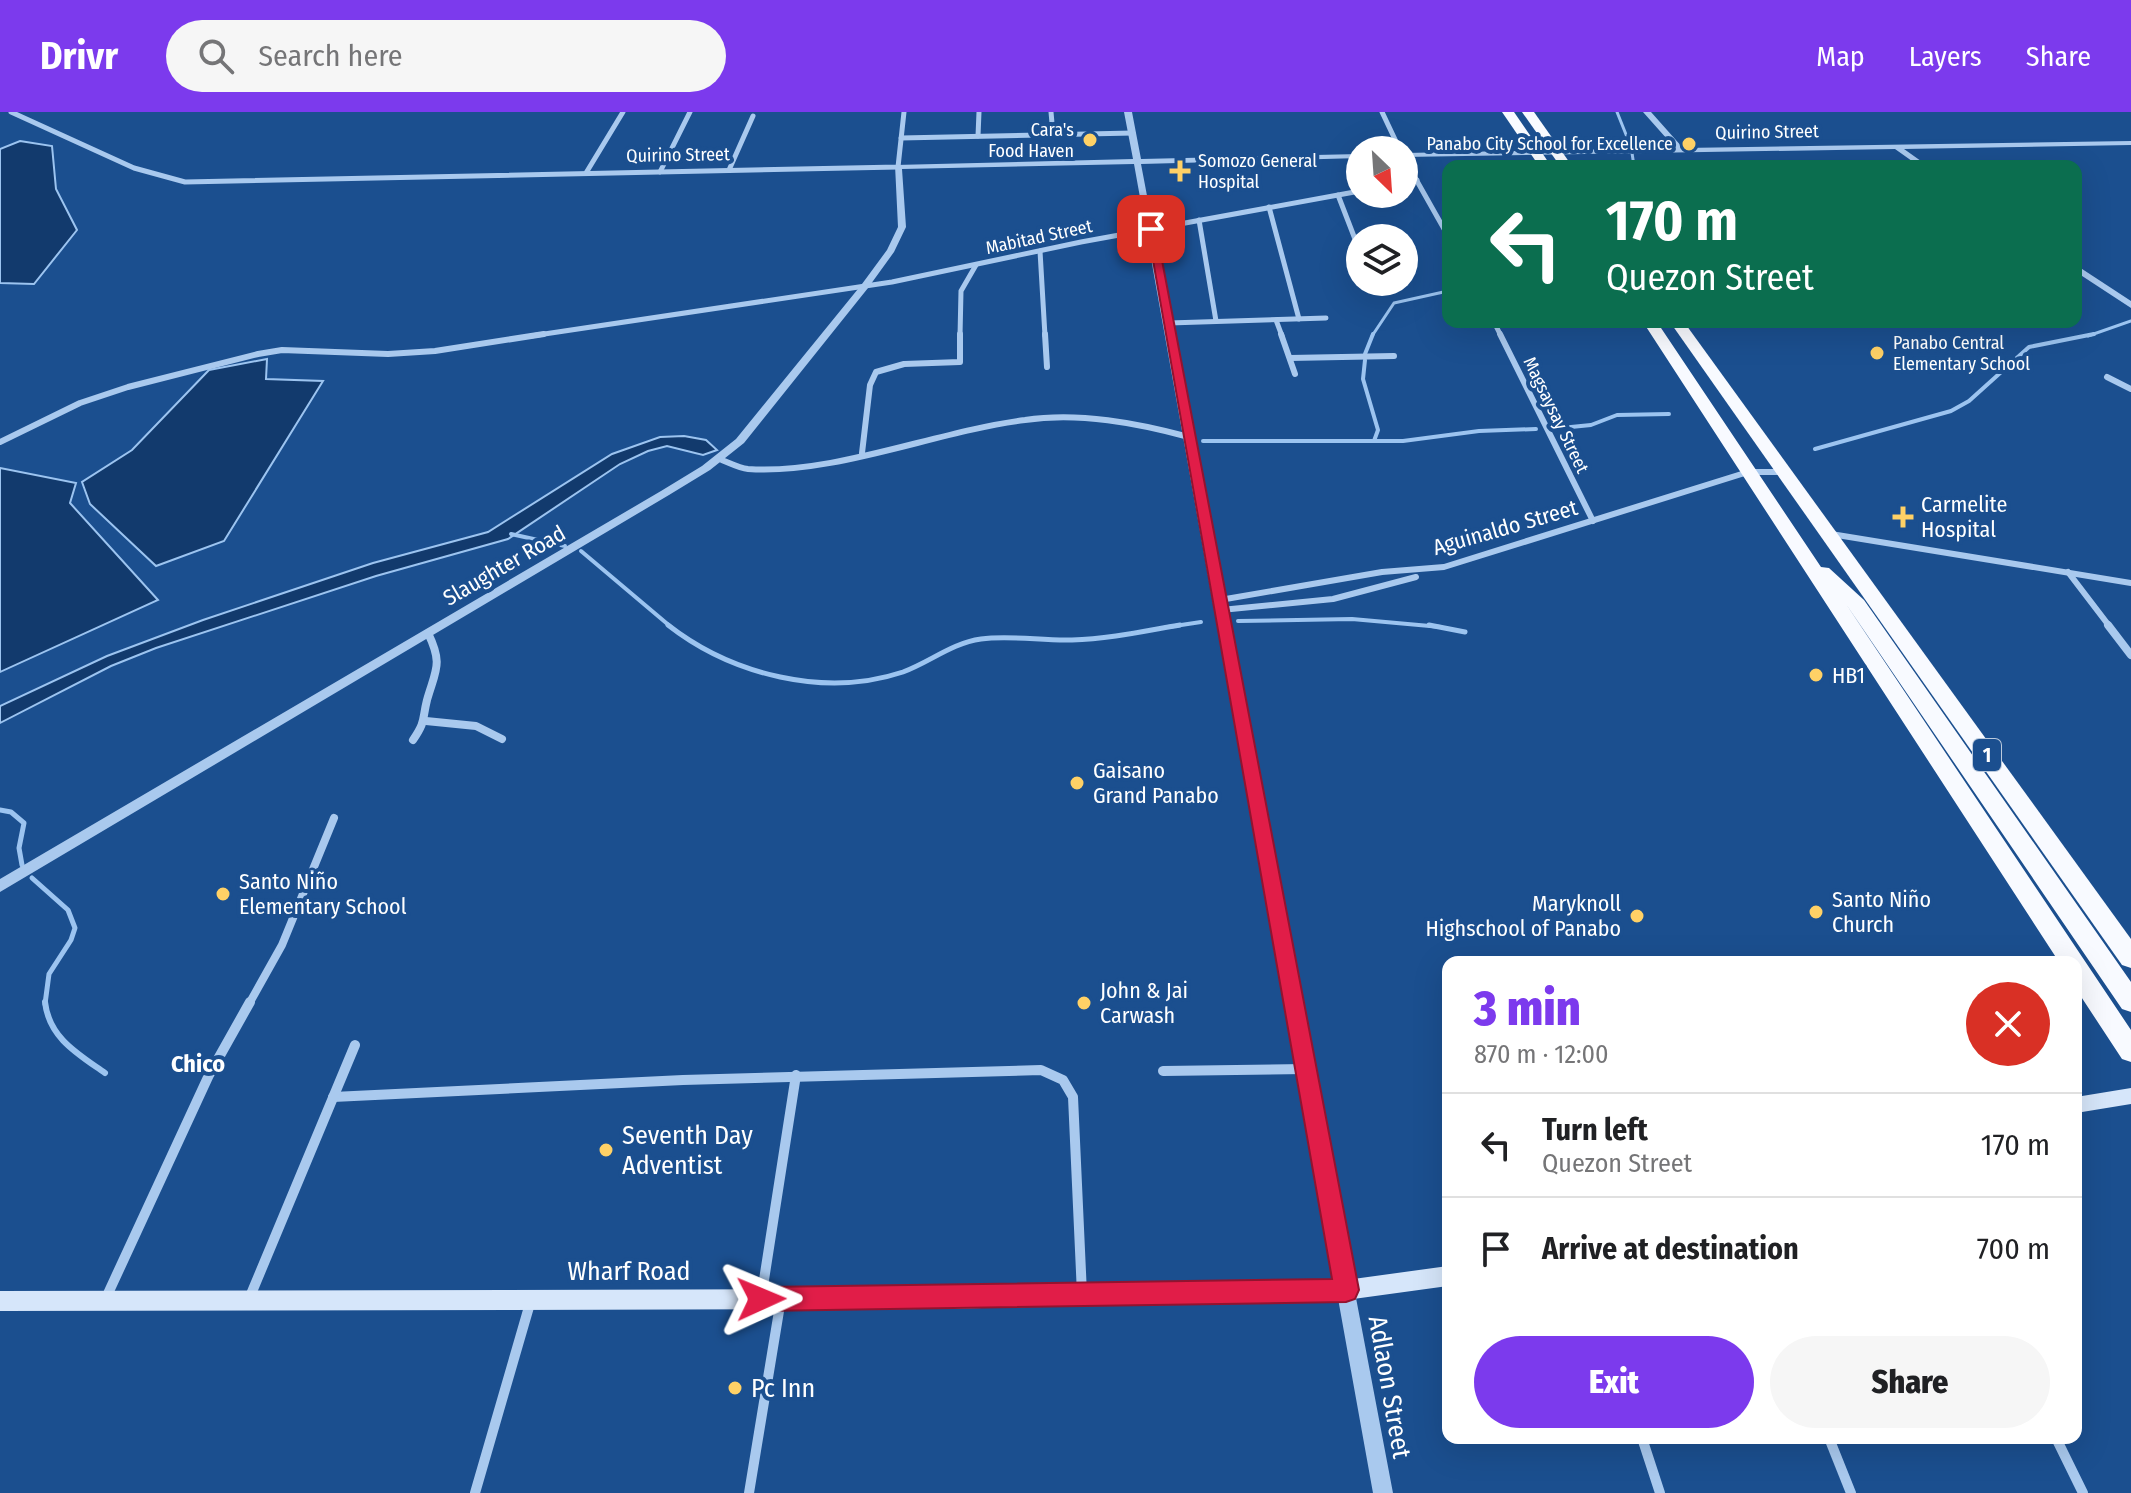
<!DOCTYPE html>
<meta charset="utf-8">
<style>
body{margin:0;font-family:"Fira Sans Condensed",sans-serif;background:#f6f6f6;color:#202124;height:100vh;display:flex;flex-direction:column;font-size:30px;white-space:nowrap}
*{box-sizing:border-box;margin:0}
p{font-size:26px;color:#757577}
.icon{flex:none;width:44px;height:44px;fill:none;stroke:currentColor;stroke-width:2;stroke-linecap:round;stroke-linejoin:round}
.map{position:relative;flex:1;overflow:hidden}
.sheet{position:absolute;left:1442px;top:844px;width:640px;height:488px;display:flex;flex-direction:column;background:#fff;border-radius:16px;box-shadow:0 8px 32px #0002}
.sheet>*{flex:none}
.guide{position:absolute;left:1442px;top:48px;width:640px;height:168px;border-radius:16px;box-shadow:0 8px 32px #0002;background:#0b6e4f;color:#fff;overflow:hidden}
.needle{width:52px;rotate:155deg}
.tools{position:absolute;left:1346px;top:24px;display:grid;gap:16px}
.tools a{display:grid;place-items:center;width:72px;height:72px;border-radius:50%;background:#fff;box-shadow:0 8px 32px #0002;font-size:40px}
.pin{position:absolute;display:grid;place-items:center;width:68px;height:68px;color:#fff;margin:-34px;border-radius:16px;box-shadow:0 4px 12px #0006}
.me{position:absolute;width:88px;margin:-44px;rotate:89deg;stroke-linejoin:round;filter:drop-shadow(0 0 6px #0008)}
.turn{display:flex;align-items:center;gap:28px;height:168px;padding:0 32px;font-size:36px}
.turn .icon{width:104px;height:104px;stroke-width:2.5}
.turn b{display:block;font-size:56px;line-height:68px}
.round{display:grid;place-items:center;flex:none;width:84px;height:84px;border-radius:42px;background:#f6f6f6}
.overview{display:flex;align-items:center;justify-content:space-between;height:136px;padding:0 32px}
h1{font-size:48px;font-weight:800;line-height:60px;color:#7c3aed}
.primary-button{display:flex;gap:16px;margin-top:auto;padding:16px 32px}
.primary-button a{flex:1;height:92px;border-radius:48px;background:#7c3aed;color:#fff;font-size:32px;font-weight:800;line-height:92px;text-align:center}
.primary-button a+a{background:#f6f6f6;color:#202124}
ul{padding:0;list-style:none}
li{display:flex;align-items:center;gap:24px;height:104px;padding:0 32px;border-top:2px solid #e0e0e0}
li div{flex:1}
li b{display:block;font-size:30px}
li em{font-style:normal}
header{display:flex;align-items:center;gap:48px;box-sizing:border-box;height:112px;padding:0 40px;background:#7c3aed;color:#fff}
header strong{font-size:38px}
nav{display:flex;gap:44px;margin-inline-start:auto;font-size:28px}
.search{width:560px;height:72px;background:#f6f6f6;display:flex;align-items:center;gap:20px;box-sizing:border-box;padding:0 28px;border-radius:44px;color:#757577;font-size:30px}
.map>svg:first-child{display:block}
.water{fill:#123a6d;stroke:#9cc4f0;stroke-width:2}
.lines{fill:none;stroke-linecap:round;stroke-linejoin:round}
.stream-far3{stroke:#9cc4f0;stroke-width:3}
.stream-far2{stroke:#9cc4f0;stroke-width:4}
.stream-far1{stroke:#9cc4f0;stroke-width:5}
.stream{stroke:#9cc4f0;stroke-width:6}
.minor-far3{stroke:#a9c9ee;stroke-width:5}
.minor-far2{stroke:#a9c9ee;stroke-width:6}
.minor-far1{stroke:#a9c9ee;stroke-width:8}
.minor{stroke:#a9c9ee;stroke-width:10}
.tertiary{fill:#a9c9ee;fill-rule:evenodd}
.secondary{fill:#d6e6fa;fill-rule:evenodd}
.trunk{fill:#f8faff;fill-rule:evenodd}
.route{fill:#e11d48;stroke:#92132f;stroke-width:2}
.poi-dot{fill:#ffd166;stroke:#1b4f8f;stroke-width:3}
.labels{text-anchor:middle;stroke-width:8;stroke-linejoin:round;paint-order:stroke}
.far-poi-label{font-size:18px;fill:#fff;stroke:#1b4f8f;text-anchor:end}
.far-street-label{font-size:18px;fill:#fff;stroke:#1b4f8f}
.shield{fill:#1b4f8f;stroke:#bbcadd;stroke-width:2}
.shield-label{font-size:20px;font-weight:bold;fill:#fff}
.poi-label{font-size:22px;fill:#fff;stroke:#1b4f8f;text-anchor:start}
.street-label{font-size:22px;fill:#fff;stroke:#1b4f8f}
.neighbourhood-label{font-size:24px;font-weight:bold;fill:#fff;stroke:#1b4f8f}
.near-poi-label{font-size:26px;fill:#fff;stroke:#1b4f8f;text-anchor:start}
.near-street-label{font-size:26px;fill:#fff;stroke:#1b4f8f}
</style>
<header>
<strong>Drivr</strong>
<div class="search"><svg class="icon" aria-label="search" viewBox="0 0 24 24"><circle cx="10" cy="10" r="6"/><path d="M15 15l6 6"/></svg>Search here</div>
<nav><a>Map</a><a>Layers</a><a>Share</a></nav>
</header>
<div class="map">
<svg width="2131" height="1381" viewBox="0 0 2131 1381">
<rect width="100%" height="100%" fill="#1b4f8f"/>
<g class="water">
<path d="M20,29L52,34L56,77L77,118L34,172L0,171V37Z"/>
<path d="M267,247L266,267L323,269L224,429L156,454L90,392L82,370L132,338L209,258Z"/>
<path d="M684,324L706,328L717,338L703,343L667,334L648,339L620,352L508,427L376,464L156,536L111,554L0,611V594L107,544L203,508L373,451L488,420L612,342L660,325Z"/>
<path d="M0,356L76,371L70,391L158,488L0,560Z"/>
</g>
<g class="lines">
<g class="stream-far3">
<path d="M1617,0L1631,35"/>
<path d="M1632,41L1634,54"/>
<path d="M1372,224L1394,191L1448,179"/>
<path d="M2088,224L2131,209"/>
</g>
<g class="stream-far2">
<path d="M1365,242L1373,222"/>
<path d="M1365,248L1363,267L1378,318L1374,329"/>
<path d="M1561,316L1591,313L1617,303L1669,302"/>
<path d="M1203,329H1403L1479,319L1536,317"/>
<path d="M1815,337L1951,299L1969,289L2029,235L2094,222"/>
<path d="M511,422L565,434"/>
<path d="M581,439L671,515"/>
<path d="M1238,509L1352,507L1441,515"/>
<path d="M1168,515L1201,510"/>
</g>
<g class="stream-far1">
<path d="M668,513C732,563 825,586 903,560C930,550 952,531 981,527C1011,523 1042,529 1072,528C1109,527 1145,519 1180,513"/>
<path d="M1429,513L1465,520"/>
<path d="M0,698L11,700L24,711L19,736L22,753"/>
<path d="M32,766L68,798L75,816L71,828L49,862L45,892"/>
</g>
<path class="stream" d="M45,890C49,926 78,942 105,961"/>
<g class="minor-far3">
<path d="M11,0L134,56L185,70L898,55L904,0"/>
<path d="M1051,0L1053,22"/>
<path d="M1382,0L1400,38"/>
<path d="M978,24L979,0"/>
<path d="M901,26L1133,21"/>
<path d="M1404,46L1448,124"/>
<path d="M729,58L753,4"/>
<path d="M660,60L690,0"/>
<path d="M586,61L623,0"/>
<path d="M1404,70L1417,68"/>
<path d="M1338,83L1360,140"/>
<path d="M1269,95L1299,207"/>
<path d="M1199,108L1216,209"/>
<path d="M1040,139L1045,224"/>
<path d="M1276,208L1282,224"/>
<path d="M1494,210L1501,224"/>
<path d="M1169,211L1326,206"/>
<path d="M531,224L892,170L1081,130L1360,79"/>
<path d="M960,224L961,179L976,153"/>
</g>
<g class="minor-far2">
<path d="M1045,222L1047,255"/>
<path d="M1281,222L1295,262"/>
<path d="M1500,222L1593,409"/>
<path d="M1290,246L1394,244"/>
<path d="M2107,265L2131,277"/>
<path d="M0,330L80,291L128,275L258,242L282,238L388,242L435,239L544,222"/>
<path d="M862,341L870,273L876,260L904,252L960,250V222"/>
<path d="M719,347C728,350 738,356 748,357C834,363 937,319 1025,308C1079,300 1137,311 1189,325"/>
<path d="M1831,422L2131,471"/>
<path d="M2068,460L2110,515"/>
<path d="M1220,488L1382,460L1444,455L1748,360H1785"/>
<path d="M1221,498L1333,487L1416,465"/>
</g>
<g class="minor-far1">
<path d="M2108,513L2131,543"/>
<path d="M426,609L476,614L502,627"/>
<path d="M413,628C426,609 422,608 427,588C436,557 443,552 428,521"/>
<path d="M249,892L282,833L334,706"/>
</g>
<g class="minor">
<path d="M1163,959L1305,957"/>
<path d="M333,985L683,968L1041,958L1063,968L1073,985L1082,1182"/>
<path d="M249,1187L355,933"/>
<path d="M761,1187L796,963"/>
<path d="M105,1188L209,963L250,890"/>
<path d="M1642,1326L1660,1381"/>
<path d="M1829,1326L1851,1381"/>
<path d="M2056,1326L2083,1381"/>
<path d="M475,1381L531,1188"/>
<path d="M749,1381L781,1187"/>
</g>
<g class="tertiary">
<path d="M1124,0H1132L1141,47L1360,42V46L1141,52L1393,1381H1373L1134,52L902,57L906,115L894,140L868,176L744,331L710,358L669,383L0,780V767L661,379L702,354L736,327L862,172L887,138L898,115L895,53L1133,47Z"/>
<path d="M1643,0H1651L1683,36L2131,29V33L1904,37L1928,54H1919L1895,37L1404,45V41L1675,36Z"/>
<path d="M2076,153L2131,189V196L2076,160Z"/>
</g>
<g class="secondary">
<path d="M2131,976V992L2076,1001V985Z"/>
<path d="M1448,1154V1174L1346,1188L934,1197L0,1199V1179L934,1177L1346,1168Z"/>
</g>
<g class="trunk">
<path d="M1502,0H1514L1551,54H1539Z"/>
<path d="M1522,0H1534L1572,54H1560Z"/>
<path d="M1643,210H1657L1821,455L1829,456L1864,488L2131,870V900L2122,897L1846,492L2131,918V950L2122,947L2076,877V850H2059Z"/>
<path d="M1670,210H1684L2131,827V856L2122,853Z"/>
</g>
</g>
<path class="route" d="M1147,114L1156,117L1359,1178L1355,1187L1346,1190L761,1199L753,1195L749,1187L753,1179L761,1175L1332,1167Z"/>
<g class="poi-dot">
<circle cx="1090" cy="28" r="8"/>
<circle cx="1689" cy="32" r="8"/>
<path d="M1176 47h8v8h8v8h-8v8h-8v-8h-8v-8h8z"/>
<circle cx="1877" cy="241" r="8"/>
<path d="M1899 393h8v8h8v8h-8v8h-8v-8h-8v-8h8z"/>
<circle cx="1816" cy="563" r="8"/>
<circle cx="1077" cy="671" r="8"/>
<circle cx="223" cy="782" r="8"/>
<circle cx="1816" cy="800" r="8"/>
<circle cx="1637" cy="804" r="8"/>
<circle cx="1084" cy="891" r="8"/>
<circle cx="606" cy="1038" r="8"/>
<circle cx="735" cy="1276" r="8"/>
</g>
<g class="labels">
<g class="far-poi-label">
<text x="1074" y="24">Cara's<tspan x="1074" dy="21">Food Haven</tspan></text>
<text x="1673" y="38">Panabo City School for Excellence</text>
<text x="1198" y="55" text-anchor="start">Somozo General<tspan x="1198" dy="21">Hospital</tspan></text>
<text x="1893" y="237" text-anchor="start">Panabo Central<tspan x="1893" dy="21">Elementary School</tspan></text>
</g>
<g class="far-street-label">
<text transform="translate(1767 20) rotate(-1)" y="6">Quirino Street</text>
<text transform="translate(678 43) rotate(-1)" y="6">Quirino Street</text>
<text transform="translate(1039 125) rotate(-12)" y="6">Mabitad Street</text>
<text transform="translate(1556 303) rotate(64)" y="6">Magsaysay Street</text>
</g>
<rect class="shield" x="1973" y="627" width="28" height="32" rx="6"/>
<g class="shield-label">
<text x="1987" y="650">1</text>
</g>
<g class="poi-label">
<text x="1921" y="400">Carmelite<tspan x="1921" dy="25">Hospital</tspan></text>
<text x="1832" y="571">HB1</text>
<text x="1093" y="666">Gaisano<tspan x="1093" dy="25">Grand Panabo</tspan></text>
<text x="239" y="777">Santo Niño<tspan x="239" dy="25">Elementary School</tspan></text>
<text x="1832" y="795">Santo Niño<tspan x="1832" dy="25">Church</tspan></text>
<text x="1621" y="799" text-anchor="end">Maryknoll<tspan x="1621" dy="25">Highschool of Panabo</tspan></text>
<text x="1100" y="886">John &amp; Jai<tspan x="1100" dy="25">Carwash</tspan></text>
</g>
<g class="street-label">
<text transform="translate(1505 415) rotate(-16)" y="8">Aguinaldo Street</text>
<text transform="translate(504 453) rotate(-30)" y="8">Slaughter Road</text>
</g>
<g class="neighbourhood-label">
<text x="198" y="960">Chico</text>
</g>
<g class="near-poi-label">
<text x="622" y="1032">Seventh Day<tspan x="622" dy="30">Adventist</tspan></text>
<text x="751" y="1285">Pc Inn</text>
</g>
<g class="near-street-label">
<text x="629" y="1168">Wharf Road</text>
<text transform="translate(1390 1275) rotate(80)" y="9">Adlaon Street</text>
</g>
</g>
</svg>
<div class="tools">
<a><svg class="needle" viewBox="-14 -14 28 28"><path d="M0-13l5 13h-10z" fill="#e53935"/><path d="M0 13l5-13h-10z" fill="#757577"/></svg></a>
<a><svg class="icon" aria-label="layers" viewBox="0 0 24 24"><path d="M12 4l9 5-9 5-9-5zM3 14l9 5 9-5"/></svg></a>
</div>
<div class="pin" style="left:1151px;top:117px;background:#d93025"><svg class="icon" aria-label="arrive" viewBox="0 0 24 24"><path d="M6 21V4h12l-3 4 3 4H6"/></svg></div>
<svg class="me" style="left:761px;top:1187px" viewBox="-20 -20 40 40"><path d="M0-17L14 15 0 8-14 15z" fill="#e11d48" stroke="#fff" stroke-width="4"/></svg>
<div class="guide">
<div class="turn"><svg class="icon" aria-label="left" viewBox="0 0 24 24"><path d="M17 20v-9H6M10 6l-5 5 5 5"/></svg><div><b>170 m</b>Quezon Street</div></div>
</div>
<section class="sheet">
<div class="overview"><div><h1>3 min</h1><p>870 m · 12:00</p></div><a class="round" style="background:#d93025;color:#fff"><svg class="icon" aria-label="close" viewBox="0 0 24 24"><path d="M6 6l12 12M18 6L6 18"/></svg></a></div>
<ul>
<li><svg class="icon" aria-label="left" viewBox="0 0 24 24"><path d="M17 20v-9H6M10 6l-5 5 5 5"/></svg><div><b>Turn left</b><p>Quezon Street</p></div><em>170 m</em></li>
<li><svg class="icon" aria-label="arrive" viewBox="0 0 24 24"><path d="M6 21V4h12l-3 4 3 4H6"/></svg><div><b>Arrive at destination</b></div><em>700 m</em></li>
</ul>
<div class="primary-button"><a>Exit</a><a>Share</a></div>
</section>
</div>
